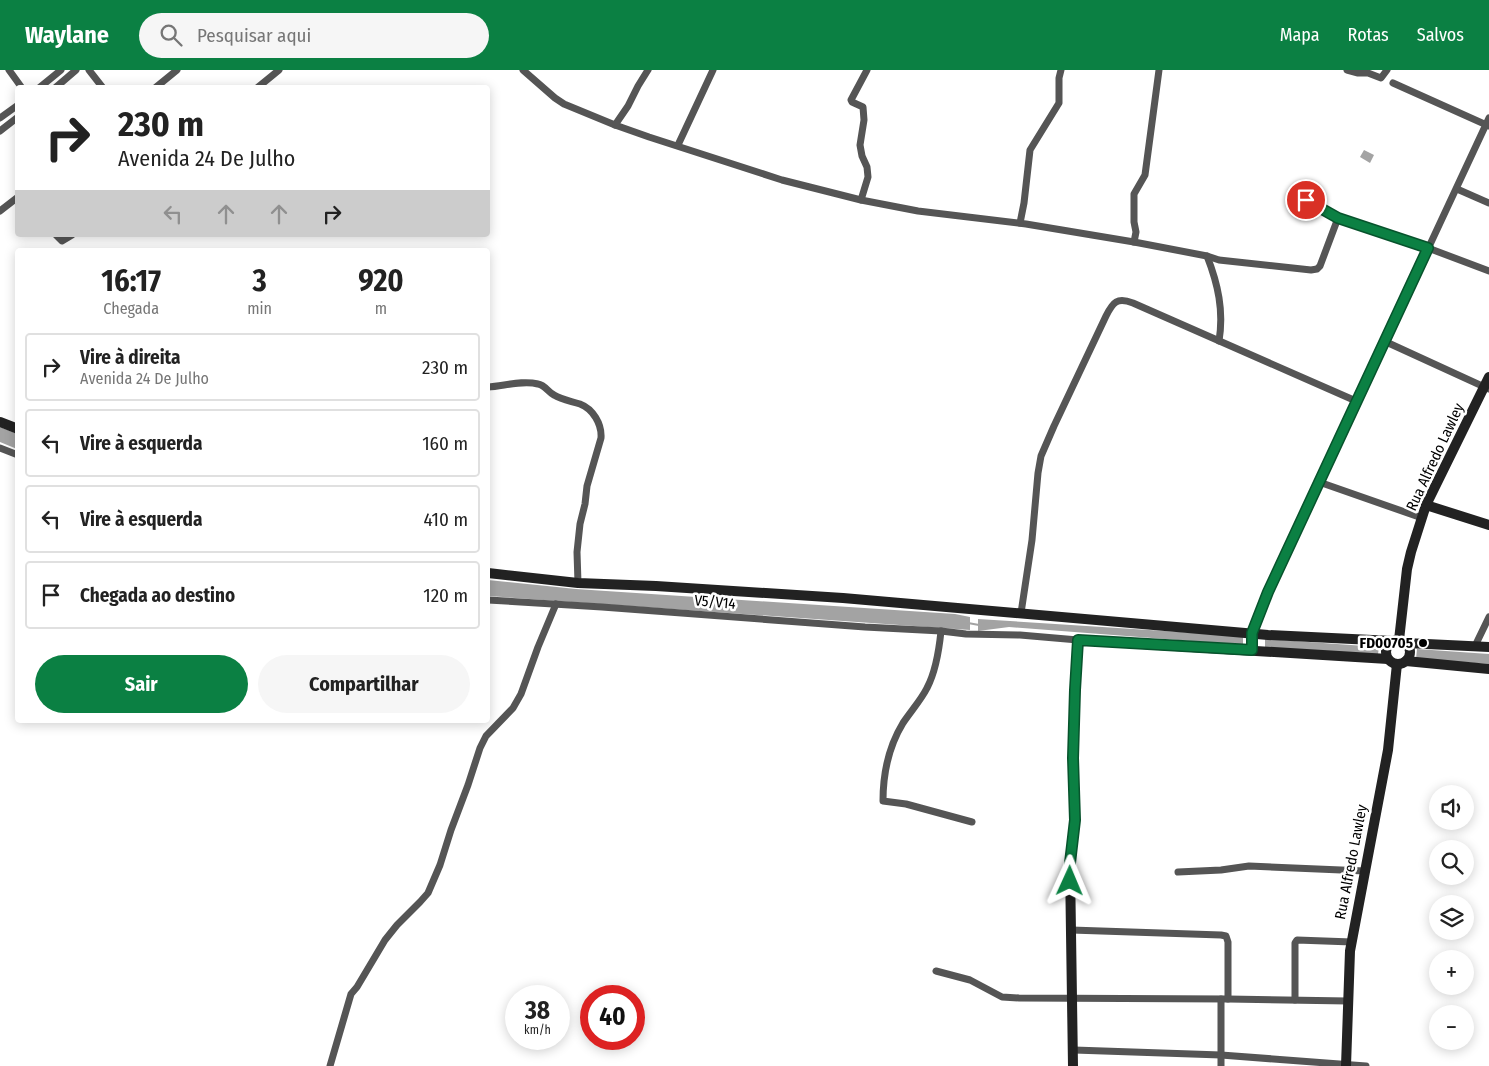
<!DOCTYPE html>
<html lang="pt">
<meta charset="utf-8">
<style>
body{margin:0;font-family:"Fira Sans Condensed",sans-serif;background:#f6f6f6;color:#222;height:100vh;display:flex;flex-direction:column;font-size:19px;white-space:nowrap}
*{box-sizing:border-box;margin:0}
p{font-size:16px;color:#767676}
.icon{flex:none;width:28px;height:28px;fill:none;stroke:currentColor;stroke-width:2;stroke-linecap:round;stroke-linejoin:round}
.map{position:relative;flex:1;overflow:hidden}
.details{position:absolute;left:15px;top:178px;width:475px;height:475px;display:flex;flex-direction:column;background:#fff;border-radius:5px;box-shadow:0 2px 12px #0003}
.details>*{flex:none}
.hud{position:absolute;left:15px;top:15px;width:475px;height:152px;border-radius:5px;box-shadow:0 2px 12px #0003;background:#fff;color:#222;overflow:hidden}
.controls{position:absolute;left:1429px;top:715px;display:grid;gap:10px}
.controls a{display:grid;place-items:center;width:45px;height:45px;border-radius:50%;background:#fff;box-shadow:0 2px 12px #0003;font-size:25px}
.speed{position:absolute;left:505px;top:915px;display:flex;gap:10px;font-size:25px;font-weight:700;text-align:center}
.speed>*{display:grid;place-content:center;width:65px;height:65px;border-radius:50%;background:#fff;box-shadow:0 2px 12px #0003;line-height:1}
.speed small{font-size:12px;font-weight:400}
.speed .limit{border:8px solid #d22;background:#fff;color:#111}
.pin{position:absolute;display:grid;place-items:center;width:42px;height:42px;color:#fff;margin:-21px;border:2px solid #fff;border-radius:50%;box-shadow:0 1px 5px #0007}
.me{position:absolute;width:55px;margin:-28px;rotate:1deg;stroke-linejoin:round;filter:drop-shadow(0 0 4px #0008)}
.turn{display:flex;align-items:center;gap:18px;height:105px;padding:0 20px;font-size:22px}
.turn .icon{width:65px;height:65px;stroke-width:2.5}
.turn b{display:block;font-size:35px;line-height:42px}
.lanes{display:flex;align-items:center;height:48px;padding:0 20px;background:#0003;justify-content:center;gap:25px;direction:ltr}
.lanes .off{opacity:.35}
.eta{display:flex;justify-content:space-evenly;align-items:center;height:85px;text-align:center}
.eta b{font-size:30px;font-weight:700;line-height:35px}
.action{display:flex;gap:10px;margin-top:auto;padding:10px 20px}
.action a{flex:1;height:58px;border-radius:30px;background:#0b8043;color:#fff;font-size:20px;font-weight:700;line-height:58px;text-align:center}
.action a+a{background:#f6f6f6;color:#222}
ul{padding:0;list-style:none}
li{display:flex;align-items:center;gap:15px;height:68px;margin:0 10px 8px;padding:0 10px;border:2px solid #e0e0e0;border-radius:5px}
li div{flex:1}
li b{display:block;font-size:19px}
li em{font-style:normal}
header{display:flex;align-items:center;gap:30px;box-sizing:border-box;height:70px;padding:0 25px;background:#0b8043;color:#fff}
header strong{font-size:24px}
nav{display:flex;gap:28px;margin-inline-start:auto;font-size:18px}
.search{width:350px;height:45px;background:#f6f6f6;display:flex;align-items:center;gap:12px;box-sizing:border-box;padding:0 18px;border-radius:28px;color:#767676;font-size:19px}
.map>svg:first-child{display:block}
.water{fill:#a3a3a3}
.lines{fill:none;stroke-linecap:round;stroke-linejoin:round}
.stream{stroke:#a3a3a3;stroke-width:2}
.street{stroke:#555;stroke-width:7}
.secondary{stroke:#222;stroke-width:10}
.route-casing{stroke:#07532c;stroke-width:12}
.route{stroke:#0b8043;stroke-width:9}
.poi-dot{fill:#000;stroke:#fff;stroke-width:2}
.labels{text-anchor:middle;stroke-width:5;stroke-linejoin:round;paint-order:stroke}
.street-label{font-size:15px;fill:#000;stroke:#fff}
.poi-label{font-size:15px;font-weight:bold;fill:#000;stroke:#fff;text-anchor:end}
</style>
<header>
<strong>Waylane</strong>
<div class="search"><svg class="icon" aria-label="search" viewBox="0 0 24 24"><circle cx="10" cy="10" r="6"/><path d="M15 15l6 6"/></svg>Pesquisar aqui</div>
<nav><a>Mapa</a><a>Rotas</a><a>Salvos</a></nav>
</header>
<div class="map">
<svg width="1489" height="996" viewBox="0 0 1489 996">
<rect width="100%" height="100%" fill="#fff"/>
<g class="water">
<path d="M1364,80L1374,85L1370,93L1360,87Z"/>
<path d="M0,357L17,364V379L0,372Z"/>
<path d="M488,510L576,519L955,544L970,547V560L488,526Z"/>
<path d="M978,549L1243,566V575L1009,557L978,561Z"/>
<path d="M1265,569L1379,577L1378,584L1265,579Z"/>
<path d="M1417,579L1489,584V594L1416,589Z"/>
</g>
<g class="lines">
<path class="stream" d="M968,553L979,555"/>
<g class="street">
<path d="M9,0L22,18"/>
<path d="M89,0L103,18"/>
<path d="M523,0L555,28L564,34L615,55L649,67L782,110L861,130L918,141L1026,154L1134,172L1207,186L1219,190L1311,200L1317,199L1320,196L1338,148"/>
<path d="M1347,0L1358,3H1368L1381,8L1387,0"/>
<path d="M1393,13L1489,56"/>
<path d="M39,18L61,0"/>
<path d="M55,18L76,0"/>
<path d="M155,18L177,0"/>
<path d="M257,18L279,0"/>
<path d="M0,48L18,35"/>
<path d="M615,55L628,36L638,16L648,0"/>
<path d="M0,61L18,47"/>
<path d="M678,75L713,0"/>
<path d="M1457,119L1489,133"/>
<path d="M1292,124L1320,137L1338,148L1428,178L1489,201"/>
<path d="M861,130L868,107L867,97L862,86L860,75L864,50L863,37L852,32L851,30L867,0"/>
<path d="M0,141L18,127"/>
<path d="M1020,153L1024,133L1030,80L1059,33V8L1061,0"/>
<path d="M56,165L62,171L72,165"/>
<path d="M1134,172L1136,162L1134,152V124L1145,105L1159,0"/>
<path d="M1207,186C1218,214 1224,241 1219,271"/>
<path d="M1384,271L1489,319"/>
<path d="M488,317C504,316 522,310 538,314C545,315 548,322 554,325C562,330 571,331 580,334C593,339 602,354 601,368L587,416L585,434L580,454L577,482L578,513"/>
<path d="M0,378L18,385"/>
<path d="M1319,412L1422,448"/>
<path d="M488,530L602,537L865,557L941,561"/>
<path d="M1021,543L1032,470L1038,403L1041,386L1054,356L1106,246C1113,232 1117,227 1133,233L1356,331"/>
<path d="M1475,576L1489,547"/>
<path d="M1252,580L1253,563L1268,522L1489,48"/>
<path d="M972,752L906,734L883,731C883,705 889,676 903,653C911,641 921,630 927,618C936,601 939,581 941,561L966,564L1020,565L1078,570"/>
<path d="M1178,802L1221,800L1249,796L1365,801"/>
<path d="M1071,860L1221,865L1226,866L1228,872V929"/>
<path d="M936,901L970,910L1002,927L1019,928L1228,929L1348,931"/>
<path d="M1295,930V873L1297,870L1352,872"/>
<path d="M1074,980L1221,985L1366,996"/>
<path d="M330,996L351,924L357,917L385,870L397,855L420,832L428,823L440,795L451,760L468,715L480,678L486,666L513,638L521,624L538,577L556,534"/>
<path d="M1221,996V929"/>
</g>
<g class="secondary">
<path d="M0,352L18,359"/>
<path d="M1426,435L1489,455"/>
<path d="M488,503L578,513L656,516L843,528L1268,565L1393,571"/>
<path d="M1399,570L1407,499L1411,482L1426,435L1489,307"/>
<circle cx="1398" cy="582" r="12"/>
<path d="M1406,573L1489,577"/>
<path d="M1406,591L1489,599"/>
<path d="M1073,996L1070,796L1075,750L1073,688L1075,620L1078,570L1388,589"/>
<path d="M1346,996L1350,881L1388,680L1397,594"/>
</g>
</g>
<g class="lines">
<g class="route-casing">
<path id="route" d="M1070,811V793L1075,750L1073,688L1075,620L1078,570L1252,580V563L1268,522L1428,178L1338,148L1306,130"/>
</g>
<use href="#route" class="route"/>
</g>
<circle class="poi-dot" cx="1423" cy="573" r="5"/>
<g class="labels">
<g class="street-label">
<text transform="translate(1435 387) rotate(-65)" y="5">Rua Alfredo Lawley</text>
<text transform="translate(715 532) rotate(5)" y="5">V5/V14</text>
<text transform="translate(1351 792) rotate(-79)" y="5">Rua Alfredo Lawley</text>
</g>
<g class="poi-label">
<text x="1413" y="578">FD00705</text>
</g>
</g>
</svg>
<div class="controls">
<a><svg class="icon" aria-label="sound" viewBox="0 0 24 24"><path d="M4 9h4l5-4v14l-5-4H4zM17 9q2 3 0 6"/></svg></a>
<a><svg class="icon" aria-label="search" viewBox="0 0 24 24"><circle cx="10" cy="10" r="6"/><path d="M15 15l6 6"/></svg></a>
<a><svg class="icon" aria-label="layers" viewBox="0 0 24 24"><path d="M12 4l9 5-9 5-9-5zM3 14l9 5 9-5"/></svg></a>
<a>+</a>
<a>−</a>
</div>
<div class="speed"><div>38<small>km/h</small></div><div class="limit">40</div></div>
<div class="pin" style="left:1306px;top:130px;background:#d93025"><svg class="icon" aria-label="arrive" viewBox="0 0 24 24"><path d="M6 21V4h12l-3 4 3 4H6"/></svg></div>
<svg class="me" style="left:1070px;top:811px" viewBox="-20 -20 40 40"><path d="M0-17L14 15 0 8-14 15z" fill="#0b8043" stroke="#fff" stroke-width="4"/></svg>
<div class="hud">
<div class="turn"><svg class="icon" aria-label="right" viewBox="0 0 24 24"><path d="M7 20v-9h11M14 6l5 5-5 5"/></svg><div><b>230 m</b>Avenida 24 De Julho</div></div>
<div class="lanes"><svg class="icon off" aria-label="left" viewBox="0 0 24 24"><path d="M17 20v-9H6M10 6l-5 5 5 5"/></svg><svg class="icon off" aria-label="ahead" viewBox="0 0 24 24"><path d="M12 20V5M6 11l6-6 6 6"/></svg><svg class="icon off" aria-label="ahead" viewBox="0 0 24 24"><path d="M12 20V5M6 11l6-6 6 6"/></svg><svg class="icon" aria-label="right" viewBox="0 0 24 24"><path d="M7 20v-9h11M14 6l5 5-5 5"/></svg></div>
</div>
<section class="details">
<div class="eta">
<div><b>16:17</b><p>Chegada</p></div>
<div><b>3</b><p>min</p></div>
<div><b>920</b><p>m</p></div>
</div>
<ul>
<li><svg class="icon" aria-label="right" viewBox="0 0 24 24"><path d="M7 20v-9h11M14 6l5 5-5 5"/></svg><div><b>Vire à direita</b><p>Avenida 24 De Julho</p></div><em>230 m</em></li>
<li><svg class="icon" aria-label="left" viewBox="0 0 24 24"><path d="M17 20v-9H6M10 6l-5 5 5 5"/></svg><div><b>Vire à esquerda</b></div><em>160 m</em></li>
<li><svg class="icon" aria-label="left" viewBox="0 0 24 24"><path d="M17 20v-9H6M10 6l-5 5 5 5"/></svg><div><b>Vire à esquerda</b></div><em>410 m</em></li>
<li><svg class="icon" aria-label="arrive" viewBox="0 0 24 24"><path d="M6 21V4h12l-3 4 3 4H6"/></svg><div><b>Chegada ao destino</b></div><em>120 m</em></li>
</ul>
<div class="action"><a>Sair</a><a>Compartilhar</a></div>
</section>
</div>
